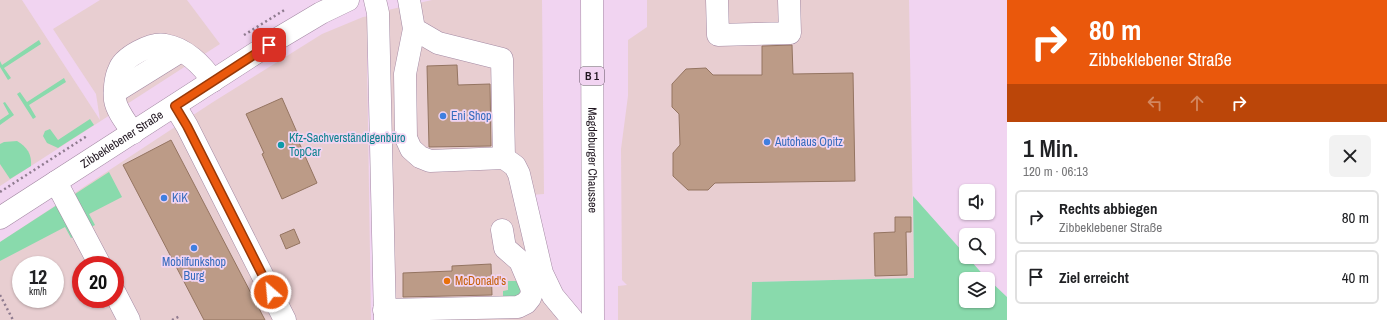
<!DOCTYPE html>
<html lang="de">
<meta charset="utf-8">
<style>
body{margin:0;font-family:"Archivo Narrow",sans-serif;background:#f2f2f2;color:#202124;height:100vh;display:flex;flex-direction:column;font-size:15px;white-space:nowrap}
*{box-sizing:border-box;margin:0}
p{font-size:13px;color:#757577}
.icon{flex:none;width:22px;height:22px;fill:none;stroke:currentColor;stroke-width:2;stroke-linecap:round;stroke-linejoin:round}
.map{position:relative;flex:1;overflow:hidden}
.sheet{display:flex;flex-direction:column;background:#fff;width:380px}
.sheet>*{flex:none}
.guide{background:#ea580c;color:#fff;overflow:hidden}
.controls{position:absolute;left:959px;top:184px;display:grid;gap:8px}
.controls a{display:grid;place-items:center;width:36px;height:36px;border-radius:6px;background:#fff;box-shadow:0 1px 3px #0004;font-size:20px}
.speed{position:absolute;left:12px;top:256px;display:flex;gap:8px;font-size:20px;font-weight:700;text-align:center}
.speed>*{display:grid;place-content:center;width:52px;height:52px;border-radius:50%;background:#fff;box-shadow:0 1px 3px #0004;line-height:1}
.speed small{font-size:10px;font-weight:400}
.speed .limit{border:6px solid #d22;background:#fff;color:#111}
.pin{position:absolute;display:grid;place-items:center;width:34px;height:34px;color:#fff;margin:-17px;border-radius:8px;box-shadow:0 2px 6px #0006}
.me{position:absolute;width:44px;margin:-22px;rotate:333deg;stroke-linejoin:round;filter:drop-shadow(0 0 3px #0008)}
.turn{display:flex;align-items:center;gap:14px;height:84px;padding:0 16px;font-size:18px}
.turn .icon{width:52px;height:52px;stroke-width:2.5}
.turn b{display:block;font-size:28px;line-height:34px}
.lanes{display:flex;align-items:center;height:38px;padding:0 16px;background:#0003;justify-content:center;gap:20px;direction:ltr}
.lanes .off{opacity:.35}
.round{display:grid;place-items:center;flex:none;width:42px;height:42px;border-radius:6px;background:#f2f2f2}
.overview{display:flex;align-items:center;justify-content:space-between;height:68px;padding:0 16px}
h1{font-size:24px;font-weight:600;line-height:30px}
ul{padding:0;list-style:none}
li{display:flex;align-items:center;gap:12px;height:54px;margin:0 8px 6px;padding:0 8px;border:2px solid #e0e0e0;border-radius:6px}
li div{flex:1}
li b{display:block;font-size:15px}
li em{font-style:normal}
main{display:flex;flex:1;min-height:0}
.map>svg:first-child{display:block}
.commercial{fill:#e8ced1;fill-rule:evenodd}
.green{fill:#89daac}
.building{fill:#bc9b87;stroke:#947461}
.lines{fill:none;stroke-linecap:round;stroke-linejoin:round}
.minor-casing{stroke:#a389a3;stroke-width:23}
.major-casing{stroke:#a389a3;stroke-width:23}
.path{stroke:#8f7b8f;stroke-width:2.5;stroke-dasharray:2 3;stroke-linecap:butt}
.minor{stroke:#fff;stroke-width:22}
.major{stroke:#fff;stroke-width:22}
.route-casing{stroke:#983908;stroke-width:10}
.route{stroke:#ea580c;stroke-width:7}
.shop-dot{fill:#3f7fe0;stroke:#f1d4f1;stroke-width:1.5}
.culture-dot{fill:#0f9aa8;stroke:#f1d4f1;stroke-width:1.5}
.food-dot{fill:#e8710a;stroke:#f1d4f1;stroke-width:1.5}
.labels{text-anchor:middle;stroke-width:3.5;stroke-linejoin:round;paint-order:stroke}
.shield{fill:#f1d4f1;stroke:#5e4e5e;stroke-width:1}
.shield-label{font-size:11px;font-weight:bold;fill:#1f151f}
.shop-label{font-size:12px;fill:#366cbe;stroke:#f1d4f1;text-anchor:start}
.culture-label{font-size:12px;fill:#0d838f;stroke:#f1d4f1;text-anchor:start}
.street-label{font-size:12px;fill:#1f151f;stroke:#f1d4f1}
.food-label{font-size:12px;fill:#c56008;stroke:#f1d4f1;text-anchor:start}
</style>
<main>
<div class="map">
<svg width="1007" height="320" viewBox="0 0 1007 320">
<rect width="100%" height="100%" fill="#f1d4f1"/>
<g class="commercial">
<path d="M0,0H22L100,120L96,94L53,29L100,0H187L220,44L0,186Z"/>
<path d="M432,0H542L544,194L516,196L558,314L557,320H394L388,10Z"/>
<path d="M647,0H909L914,278L752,282L751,320H618V286L627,285L622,280L621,149L628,96V40L647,27Z"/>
<path d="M369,16L367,59L371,320H0V242L213,102L322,34L363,17ZM21,265H55V299H21ZM81,265H115V299H81Z"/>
</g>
<g class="green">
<path d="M39,40L41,44L4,68L11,78L8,80L0,67V61L2,65Z"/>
<path d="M64,78L66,82L29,105L36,117L33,119L17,94L20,92L27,102Z"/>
<path d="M5,102L14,115L0,125V120L9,114L3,103Z"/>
<path d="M90,119L94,125L58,148L47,143L43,136L45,131L50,129L58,140Z"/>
<path d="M17,141C27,147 32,154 31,166L10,179L0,164V144L4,142Z"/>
<path d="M109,172L122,197L89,214L95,225L91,227L75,194Z"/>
<path d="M913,196L987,279H966V301H988V279L1007,297V320H751L752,282L914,278Z"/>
<path d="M57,205L75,236L71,238L65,227L0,261V242Z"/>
<path d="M508,281H520L521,290L517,298H503V291L508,290Z"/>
</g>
<g class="building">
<path d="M792,45L793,74L853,73L855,181L715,183L708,190H688L673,176V153L680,145L679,114L672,107V84L686,69L706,68L713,75H762V46Z"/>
<path d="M457,65L458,85L490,84L491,146L429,147L427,66Z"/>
<path d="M282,98L299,137L297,138L317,183L282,199L262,154L264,153L246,114Z"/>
<path d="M171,140L265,320H204L123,165Z"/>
<path d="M895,217H911V232H906L907,275L875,276L874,233L895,232Z"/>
<path d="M294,229L300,243L286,249L280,235Z"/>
<path d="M491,264L492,295L403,297V273L452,271V266Z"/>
</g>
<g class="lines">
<g class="minor-casing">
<g id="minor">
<path d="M375,0L378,13L385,320"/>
<path d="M409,0L414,29L438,43L502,59L504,158"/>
<path d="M717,0L718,35L790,33L789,0"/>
<path d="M414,29L405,74L406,138L411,149L420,157L430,161L504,158L515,166L519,174L542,273L553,296L573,320"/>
<path d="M115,92L181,51"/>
<path d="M175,106L187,126L285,320"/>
<path d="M133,133C127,123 117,112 115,100C114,92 115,78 119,70C123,57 152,42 165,45C185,48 202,65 213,81"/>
<path d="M56,182L100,265"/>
<path id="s1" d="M0,218L279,38L321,13L348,0"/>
<path d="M115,293L129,320"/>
<path d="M384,310L518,307L526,303L530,298L532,293L531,287L520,261L505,248L502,230"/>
</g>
</g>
<g class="major-casing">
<g id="major">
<path id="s2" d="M592,0L593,320"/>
</g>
</g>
<g class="path">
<path d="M244,35L286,9"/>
<path d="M0,192L87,136"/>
<path d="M0,295L13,320"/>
<path d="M172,320L180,316"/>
</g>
<use href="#minor" class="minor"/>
<use href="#major" class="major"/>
</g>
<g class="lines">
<g class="route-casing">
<path id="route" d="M269,45L175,106L187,126L271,292"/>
</g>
<use href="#route" class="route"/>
</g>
<g class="shop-dot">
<circle cx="443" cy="116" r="4"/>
<circle cx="767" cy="142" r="4"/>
<circle cx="164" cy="198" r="4"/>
<circle cx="194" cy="248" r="4"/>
</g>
<circle class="culture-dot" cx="281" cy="145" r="4"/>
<circle class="food-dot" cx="447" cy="281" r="4"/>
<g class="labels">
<rect class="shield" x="580" y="67" width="24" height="18" rx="3"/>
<g class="shield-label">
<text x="592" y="80">B 1</text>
</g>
<g class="shop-label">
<text x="451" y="120">Eni Shop</text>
<text x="775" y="146">Autohaus Opitz</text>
<text x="172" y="202">KiK</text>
<text x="194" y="266" text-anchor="middle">Mobilfunkshop<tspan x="194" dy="14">Burg</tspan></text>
</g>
<g class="culture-label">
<text x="289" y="142">Kfz-Sachverständigenbüro<tspan x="289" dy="14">TopCar</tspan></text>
</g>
<g class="street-label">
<text dy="4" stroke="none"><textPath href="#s1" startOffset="145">Zibbeklebener Straße</textPath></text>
<text dy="4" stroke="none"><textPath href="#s2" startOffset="160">Magdeburger Chaussee</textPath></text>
</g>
<g class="food-label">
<text x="455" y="285">McDonald's</text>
</g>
</g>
</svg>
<div class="controls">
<a><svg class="icon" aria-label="sound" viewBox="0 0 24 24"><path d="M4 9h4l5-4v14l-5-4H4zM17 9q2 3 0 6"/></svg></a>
<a><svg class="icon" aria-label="search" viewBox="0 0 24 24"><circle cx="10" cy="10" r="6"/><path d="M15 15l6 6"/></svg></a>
<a><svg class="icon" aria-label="layers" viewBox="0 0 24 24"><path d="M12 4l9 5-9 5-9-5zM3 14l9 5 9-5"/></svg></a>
</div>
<div class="speed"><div>12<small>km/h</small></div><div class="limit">20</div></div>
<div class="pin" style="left:269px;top:45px;background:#d93025"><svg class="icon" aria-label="arrive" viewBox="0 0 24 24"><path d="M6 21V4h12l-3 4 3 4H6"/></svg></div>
<svg class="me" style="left:271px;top:292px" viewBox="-20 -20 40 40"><circle r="17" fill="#ea580c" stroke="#fff" stroke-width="3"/><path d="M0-11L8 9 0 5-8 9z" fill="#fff"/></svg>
</div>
<section class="sheet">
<div class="guide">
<div class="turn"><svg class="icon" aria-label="right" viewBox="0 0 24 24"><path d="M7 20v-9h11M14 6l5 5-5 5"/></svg><div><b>80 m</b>Zibbeklebener Straße</div></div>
<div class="lanes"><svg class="icon off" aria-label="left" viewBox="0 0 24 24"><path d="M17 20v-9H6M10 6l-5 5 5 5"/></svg><svg class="icon off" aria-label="ahead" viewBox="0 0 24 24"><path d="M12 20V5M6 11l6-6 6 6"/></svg><svg class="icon" aria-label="right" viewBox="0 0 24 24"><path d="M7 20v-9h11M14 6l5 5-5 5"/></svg></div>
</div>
<div class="overview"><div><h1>1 Min.</h1><p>120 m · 06:13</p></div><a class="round"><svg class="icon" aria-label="close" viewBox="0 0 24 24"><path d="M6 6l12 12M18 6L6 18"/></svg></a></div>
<ul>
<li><svg class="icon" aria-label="right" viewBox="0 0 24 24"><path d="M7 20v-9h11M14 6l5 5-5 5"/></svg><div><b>Rechts abbiegen</b><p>Zibbeklebener Straße</p></div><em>80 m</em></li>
<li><svg class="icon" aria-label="arrive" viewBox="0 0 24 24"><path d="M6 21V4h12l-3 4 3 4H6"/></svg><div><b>Ziel erreicht</b></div><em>40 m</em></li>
</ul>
</section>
</main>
